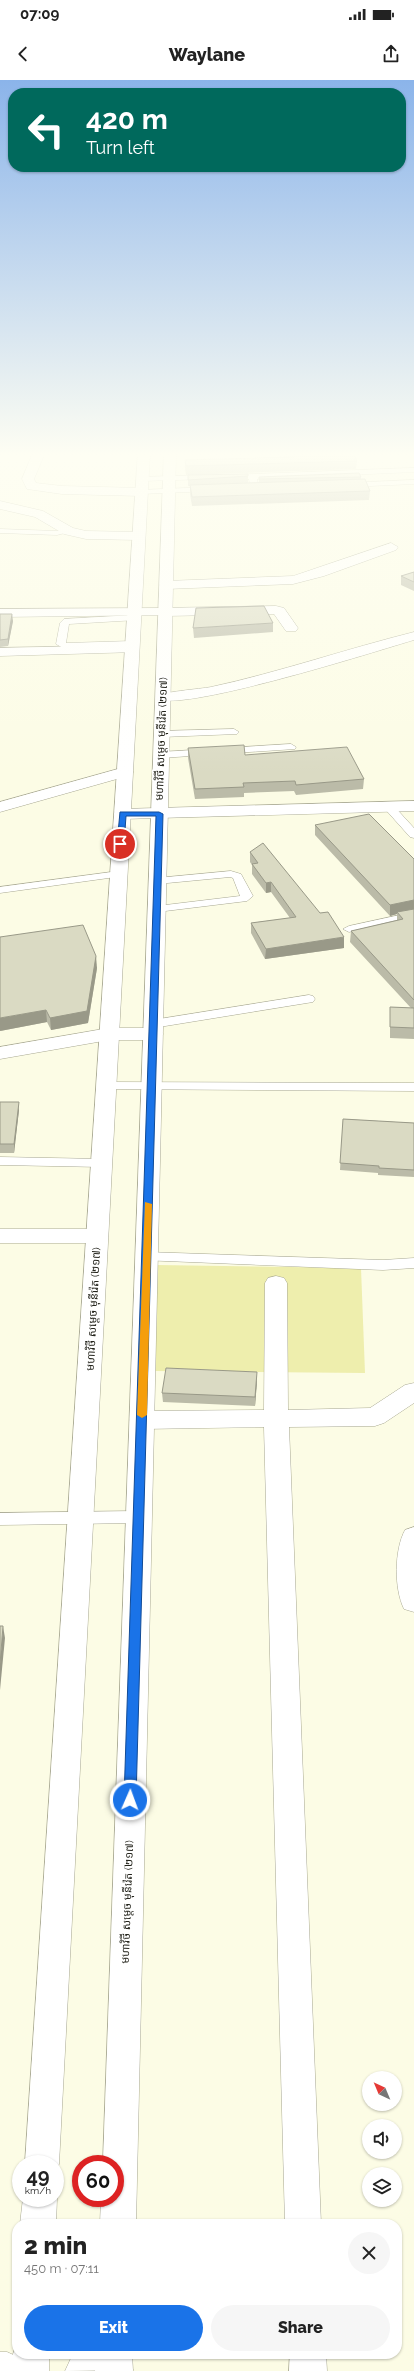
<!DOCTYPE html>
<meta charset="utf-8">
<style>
body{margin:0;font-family:Raleway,"Noto Sans Khmer",sans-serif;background:#f6f6f6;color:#222;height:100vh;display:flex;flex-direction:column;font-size:15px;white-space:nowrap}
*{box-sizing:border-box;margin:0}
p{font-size:13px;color:#767676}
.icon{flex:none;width:22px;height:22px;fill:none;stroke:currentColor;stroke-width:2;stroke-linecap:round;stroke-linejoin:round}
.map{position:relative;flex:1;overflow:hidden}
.details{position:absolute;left:12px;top:2139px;width:390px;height:140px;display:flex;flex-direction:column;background:#fff;border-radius:16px;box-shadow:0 1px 3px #0004}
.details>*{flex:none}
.guide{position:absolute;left:8px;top:8px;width:398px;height:84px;border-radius:16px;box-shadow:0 1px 3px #0004;background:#00695c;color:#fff;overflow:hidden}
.needle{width:26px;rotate:316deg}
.tools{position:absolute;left:362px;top:1991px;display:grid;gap:8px}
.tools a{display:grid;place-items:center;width:40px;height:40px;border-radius:50%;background:#fff;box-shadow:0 1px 3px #0004;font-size:20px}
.speed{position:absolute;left:12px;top:2075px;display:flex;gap:8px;font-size:20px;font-weight:700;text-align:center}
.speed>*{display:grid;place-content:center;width:52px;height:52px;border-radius:50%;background:#fff;box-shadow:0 1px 3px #0004;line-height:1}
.speed small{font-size:10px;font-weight:400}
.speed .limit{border:6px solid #d22;background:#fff;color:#111}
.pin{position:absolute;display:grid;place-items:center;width:34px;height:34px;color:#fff;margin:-17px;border:2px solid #fff;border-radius:50%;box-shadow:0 1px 4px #0007}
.me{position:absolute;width:44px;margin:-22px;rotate:2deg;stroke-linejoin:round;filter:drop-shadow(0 0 3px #0008)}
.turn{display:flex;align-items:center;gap:14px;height:84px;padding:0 12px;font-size:18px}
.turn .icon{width:52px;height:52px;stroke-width:2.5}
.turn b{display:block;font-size:28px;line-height:34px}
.round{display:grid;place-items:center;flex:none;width:42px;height:42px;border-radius:21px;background:#f6f6f6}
.head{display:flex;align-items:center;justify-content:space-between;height:68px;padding:0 12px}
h1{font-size:24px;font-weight:800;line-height:30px}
.action{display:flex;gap:8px;margin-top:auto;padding:8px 12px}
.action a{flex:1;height:46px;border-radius:24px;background:#1a73e8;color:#fff;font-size:16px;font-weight:800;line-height:46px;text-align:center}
.action a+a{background:#f6f6f6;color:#222}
.status{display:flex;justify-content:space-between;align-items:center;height:28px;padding:0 20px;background:#fff;direction:ltr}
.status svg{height:11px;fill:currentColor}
header{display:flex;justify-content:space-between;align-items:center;height:52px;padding:0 12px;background:#fff;font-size:18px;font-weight:800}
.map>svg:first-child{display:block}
.green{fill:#eeeead}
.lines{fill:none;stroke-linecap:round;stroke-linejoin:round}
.service-casing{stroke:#a8a892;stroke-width:1}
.minor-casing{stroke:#a8a892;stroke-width:1}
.tertiary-casing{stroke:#a8a892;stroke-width:1}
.primary-casing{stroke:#a8a892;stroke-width:1}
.service{fill:#fff;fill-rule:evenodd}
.minor{fill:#fff;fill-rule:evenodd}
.tertiary{fill:#fff;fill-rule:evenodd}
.primary{fill:#fff;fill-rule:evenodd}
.wall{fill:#bbbba8}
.shaded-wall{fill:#998}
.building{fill:#dadac3;stroke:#998}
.route{fill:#1a73e8;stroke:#114b97}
.slow{fill:#f59e0b}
.labels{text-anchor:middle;stroke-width:3.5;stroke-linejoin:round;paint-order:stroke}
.street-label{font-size:11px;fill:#25251d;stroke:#fff}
</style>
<div class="status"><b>07:09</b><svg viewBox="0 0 49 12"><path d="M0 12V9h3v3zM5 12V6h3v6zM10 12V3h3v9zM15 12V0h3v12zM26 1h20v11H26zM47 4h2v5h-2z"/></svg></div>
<header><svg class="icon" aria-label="back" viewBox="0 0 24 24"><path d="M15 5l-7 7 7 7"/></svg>Waylane<svg class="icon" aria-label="share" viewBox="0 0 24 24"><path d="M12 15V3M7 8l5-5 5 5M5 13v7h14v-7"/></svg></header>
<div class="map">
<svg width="414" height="2291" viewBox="0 0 414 2291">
<rect width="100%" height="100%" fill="#fcfce5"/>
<path class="green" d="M157,1185L361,1188L365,1293L153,1291Z"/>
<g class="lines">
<g class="service-casing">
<g id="service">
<path d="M414,388V392L257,399L258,404L255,409L235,410V406L250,405L249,399H229L225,397L229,395Z"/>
<path d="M206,395L210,397L209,399L142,401L138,399L142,397Z"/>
<path d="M414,400V404L348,407L344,405L348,403Z"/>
<path d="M209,407H212V411L141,414L137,412L141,410Z"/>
<path d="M0,449L57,451L69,449L73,451L57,455L0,453Z"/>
<path d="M134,535L138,538L137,540L69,544L66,563L132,561L137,564L135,566L65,569L56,564L60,543L64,539Z"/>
<path d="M234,649L239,652L237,654L162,657L157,654L162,651Z"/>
<path d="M291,664L296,667L295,669L161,678L156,675L161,672Z"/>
<path d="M389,724L393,725L414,748V758L410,757L385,729L384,727Z"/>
<path d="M119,791L123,792V796L0,813V807Z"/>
<path d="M231,791L241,794L253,816L247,821L157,832L151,829L157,826L240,816L233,798L230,797L157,804L151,801L157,798Z"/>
<path d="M414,832V838L349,852L343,849L349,846Z"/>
<path d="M309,915L313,916L315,919L313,922L153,948L147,944L153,940Z"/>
<path d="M106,1002L414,1003V1011L101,1009L100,1006L101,1003Z"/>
<path d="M0,1077L102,1079L109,1083L102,1087L0,1085Z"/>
<path d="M146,1172L383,1180L414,1178V1188L383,1190L141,1180L139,1177L141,1174Z"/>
<path d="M138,1431L144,1433L146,1437L144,1441L138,1443L0,1445V1433Z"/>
</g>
</g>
<g class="minor-casing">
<g id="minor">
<path d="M33,373H45L34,399L36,403L62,406L141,408L147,412L141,416L62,414L27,409L22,399Z"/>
<path d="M0,421L43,431L73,448L86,451L139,452L145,456L139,460L86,459L64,454L35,437L0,429Z"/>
<path d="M391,463L398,467L396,470L324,496L293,504L166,509L159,505L166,501L293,496Z"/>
<path d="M276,526L284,528L298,548L296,551H286L274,534L165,536L158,532L165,528Z"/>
<path d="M132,565L137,566L139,569L137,572L0,576V568Z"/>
<path d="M125,687L131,689L133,692L131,695L0,732V722Z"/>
<path d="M414,721V731L122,739L116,738L114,734L116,730L122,729Z"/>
<path d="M109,948H153L160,950L163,954L160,958L153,960H109L0,979V967Z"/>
<path d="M0,1149H97L105,1151L108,1156L105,1161L97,1163H0Z"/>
<path d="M276,1196L284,1198L287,1203L288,1330L370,1328L405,1305L414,1303V1323L384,1343L375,1346L289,1347L321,2144H285L264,1347L142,1349L133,1346L130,1340L133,1334L142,1331L264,1330L265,1203L268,1198Z"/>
<path d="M414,1447V1532L404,1529C394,1509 394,1470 405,1450Z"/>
<path d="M0,2272H7L20,2278L26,2291H0Z"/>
<path d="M80,2274H120L127,2277L133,2290L65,2291L71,2278Z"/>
<path d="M290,2274H326L327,2291H289Z"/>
</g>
</g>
<g class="tertiary-casing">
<g id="tertiary">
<path d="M165,528L172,532L170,535L0,537V529Z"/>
<path d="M414,552V560C383,569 170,637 155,617C159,612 201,609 211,607C280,592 346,569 414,552Z"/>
</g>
</g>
<g class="primary-casing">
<g id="primary">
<path d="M138,373H150L59,2084L55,2094V2084H25Z"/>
<path d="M164,373H176L136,2144H100L101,2118H115V2084H103Z"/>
<path d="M55,2112L57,2118L56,2144H20L23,2118H55Z"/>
<path d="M17,2263V2274H49V2291H11L13,2274Z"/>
<path d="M96,2274H132L133,2291H95Z"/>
</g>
</g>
<use href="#service" class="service"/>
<use href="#minor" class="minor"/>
<use href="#tertiary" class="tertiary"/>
<use href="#primary" class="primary"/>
</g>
<g class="wall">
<path d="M293,374L357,381L356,389L186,395L185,389V380L293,377Z"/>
<path d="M188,395L248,396V403L221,404L259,402V397H361V399L370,411L369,420L192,426L190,414V406H188Z"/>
<path d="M414,492V511L401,505V496Z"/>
<path d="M0,534L13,541L8,566L0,567Z"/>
<path d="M273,543V552L194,558L193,548Z"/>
<path d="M188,668L245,675L364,699L363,709L296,715L294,711L244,713V717L195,719L188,678Z"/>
<path d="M315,745L414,779V959L390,958V927L411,928L350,862L351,851L397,840V834L390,836L315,755Z"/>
<path d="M250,772L344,868L265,879L251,853V843L290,838L271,812L266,813L252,794V785L250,782Z"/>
<path d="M97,888L88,943L51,950L47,942L0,951Z"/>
<path d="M0,1022L19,1030L14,1073H0Z"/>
<path d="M343,1039L414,1043V1097L378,1095V1093L340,1090Z"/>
<path d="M257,1301L255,1326L163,1322L162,1313Z"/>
</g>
<g class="shaded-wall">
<path d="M12,534L13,541L8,566V559Z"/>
<path d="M271,802V812L266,813V803Z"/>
<path d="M414,820V831L397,832V834L390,836V825Z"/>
<path d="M344,857V868L265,879L266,869Z"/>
<path d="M96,876L97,888L88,943L51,950L50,938Z"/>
<path d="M46,930L47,942L0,951V938Z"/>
<path d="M19,1022V1030L14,1073V1064Z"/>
<path d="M257,1292V1301L255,1326V1317Z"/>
<path d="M3,1546L5,1558L0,1610V1584Z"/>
</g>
<g class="building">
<path d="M307,373H353L357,381L186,386L185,380L294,377L293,374Z"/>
<path d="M359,393L361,397L259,399V397Z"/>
<path d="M248,394V396L188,400V395Z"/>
<path d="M365,399L370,411L192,417L190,405Z"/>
<path d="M414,492V502L401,496Z"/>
<path d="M264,526L273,543L193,548L196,528Z"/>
<path d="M0,534H12L8,559L0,560Z"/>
<path d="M244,665L245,675L347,667L364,699L296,705L295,701L243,703L244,707L195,709L188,668Z"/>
<path d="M369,734L414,779V820L390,825L315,745Z"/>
<path d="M263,763L320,833L328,832L344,857L266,869L251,843L296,837L271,802L266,803L252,784L258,783L250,772Z"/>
<path d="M414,829V920L351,851L403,839L397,832Z"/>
<path d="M83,845L96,876L87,931L50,938L46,930L0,938V857Z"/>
<path d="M390,927L414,928V948L390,947Z"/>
<path d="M0,1022H19L14,1064H0Z"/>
<path d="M343,1039L414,1043V1090L379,1088V1086L340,1083Z"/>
<path d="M166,1288L257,1292L255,1317L162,1313Z"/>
<path d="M0,1546H3L0,1584Z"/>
</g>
<linearGradient id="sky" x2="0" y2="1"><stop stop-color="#8bb4ea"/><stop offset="0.54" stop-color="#fefef3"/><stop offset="1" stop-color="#fefef3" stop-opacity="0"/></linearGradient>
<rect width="414" height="694" fill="url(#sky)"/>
<path class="route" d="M120,732H159L163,734L136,1720L130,1725L124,1720L156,736H126L124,764L120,766L117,764Z"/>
<path class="slow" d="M145,1122L152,1124L147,1335L142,1338L137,1335Z"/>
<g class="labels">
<g class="street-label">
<text transform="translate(161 659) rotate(-88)" y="4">មហាវិថី សម្តេច មុនីរ៉េត (២១៧)</text>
<text transform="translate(93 1229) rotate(-87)" y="4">មហាវិថី សម្តេច មុនីរ៉េត (២១៧)</text>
<text transform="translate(127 1822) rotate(-88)" y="4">មហាវិថី សម្តេច មុនីរ៉េត (២១៧)</text>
</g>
</g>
</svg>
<div class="tools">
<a><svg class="needle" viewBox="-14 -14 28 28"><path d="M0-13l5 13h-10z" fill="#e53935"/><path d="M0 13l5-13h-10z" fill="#767676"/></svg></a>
<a><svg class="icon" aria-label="sound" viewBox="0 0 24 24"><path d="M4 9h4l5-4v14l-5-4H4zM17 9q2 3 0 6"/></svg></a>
<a><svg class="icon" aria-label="layers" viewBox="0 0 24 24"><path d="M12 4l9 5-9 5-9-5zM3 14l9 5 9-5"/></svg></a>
</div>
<div class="speed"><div>49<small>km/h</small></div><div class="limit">60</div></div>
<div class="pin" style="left:120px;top:764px;background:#d93025"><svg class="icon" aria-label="arrive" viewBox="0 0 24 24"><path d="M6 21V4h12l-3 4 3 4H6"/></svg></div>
<svg class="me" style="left:130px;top:1720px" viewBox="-20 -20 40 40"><circle r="17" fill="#1a73e8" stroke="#fff" stroke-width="3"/><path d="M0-11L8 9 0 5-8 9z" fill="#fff"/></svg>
<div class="guide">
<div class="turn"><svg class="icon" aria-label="left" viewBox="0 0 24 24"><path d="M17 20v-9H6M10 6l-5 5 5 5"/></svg><div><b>420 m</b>Turn left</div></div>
</div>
<section class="details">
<div class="head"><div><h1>2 min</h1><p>450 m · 07:11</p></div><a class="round"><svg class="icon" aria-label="close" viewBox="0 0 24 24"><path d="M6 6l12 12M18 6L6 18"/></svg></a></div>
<div class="action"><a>Exit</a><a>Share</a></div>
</section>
</div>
